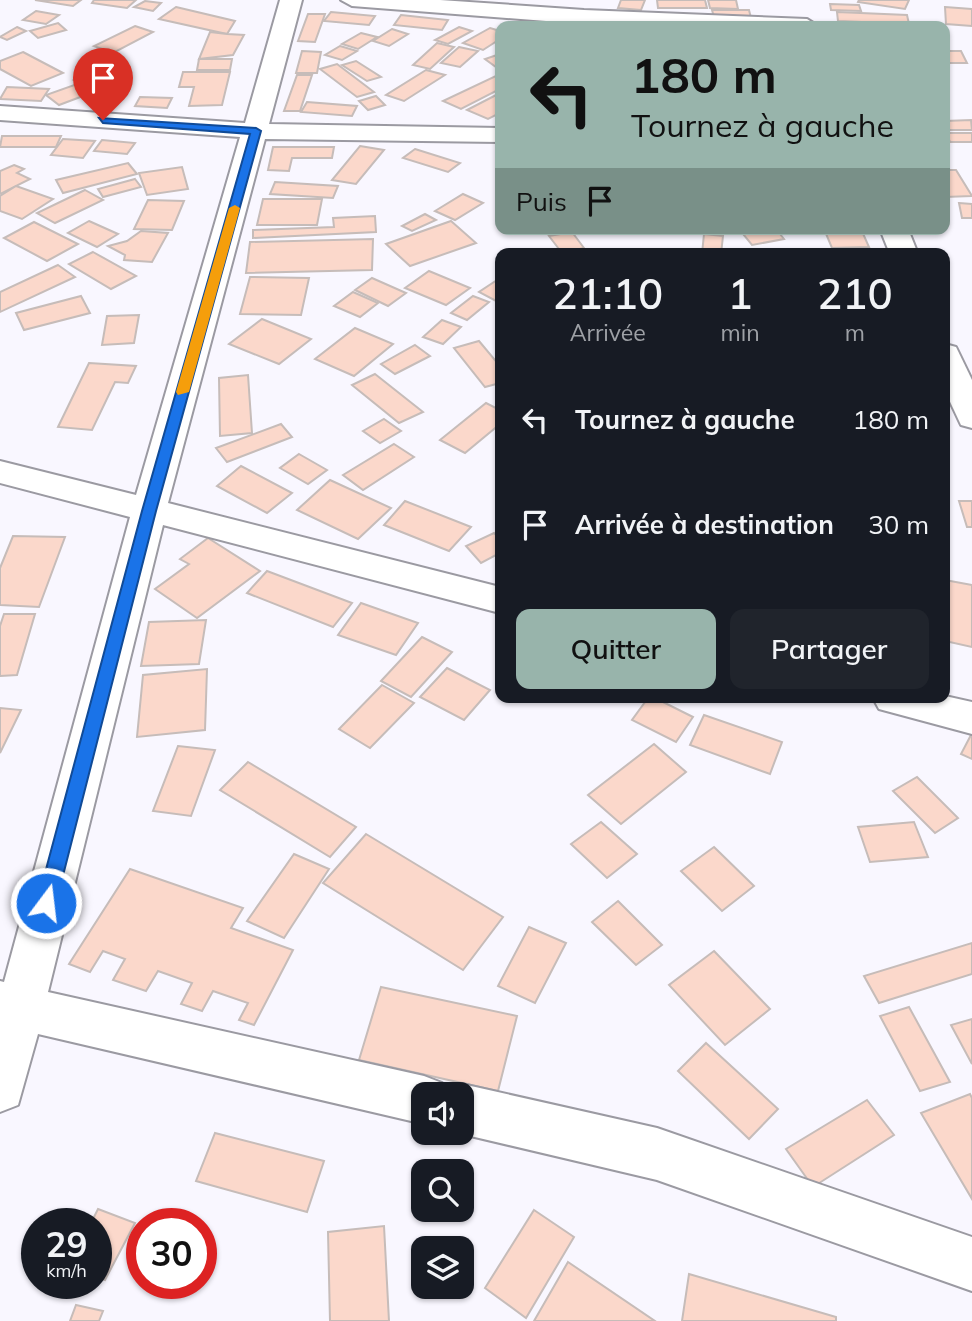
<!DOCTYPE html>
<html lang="fr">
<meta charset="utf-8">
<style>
body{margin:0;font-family:Mulish,sans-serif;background:#20242c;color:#f1f3f6;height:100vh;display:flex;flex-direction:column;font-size:26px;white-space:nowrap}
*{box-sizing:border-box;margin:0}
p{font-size:23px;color:#9ea1a6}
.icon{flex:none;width:38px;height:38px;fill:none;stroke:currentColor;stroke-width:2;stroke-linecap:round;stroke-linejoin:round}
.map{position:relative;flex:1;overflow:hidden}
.side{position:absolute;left:495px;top:248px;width:455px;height:455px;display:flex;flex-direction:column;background:#171b24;border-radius:14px;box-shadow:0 2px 5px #0004}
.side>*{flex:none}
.banner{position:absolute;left:495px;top:21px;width:455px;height:214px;border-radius:14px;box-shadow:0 2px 5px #0004;background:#98b4ab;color:#111;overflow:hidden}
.buttons{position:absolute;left:411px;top:1082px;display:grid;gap:14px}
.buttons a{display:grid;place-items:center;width:63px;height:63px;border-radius:14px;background:#171b24;box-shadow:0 2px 5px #0004;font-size:35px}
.speed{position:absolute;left:21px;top:1208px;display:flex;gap:14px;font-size:35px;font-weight:700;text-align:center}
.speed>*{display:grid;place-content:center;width:91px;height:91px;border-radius:50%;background:#171b24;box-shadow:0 2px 5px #0004;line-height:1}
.speed small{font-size:18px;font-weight:400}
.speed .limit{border:10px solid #d22;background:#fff;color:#111}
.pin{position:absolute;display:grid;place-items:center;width:60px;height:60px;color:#fff;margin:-72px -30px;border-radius:50% 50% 50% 0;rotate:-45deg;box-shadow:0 0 7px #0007}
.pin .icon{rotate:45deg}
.me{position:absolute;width:77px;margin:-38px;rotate:15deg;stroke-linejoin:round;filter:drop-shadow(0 0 5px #0008)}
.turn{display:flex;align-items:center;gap:24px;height:147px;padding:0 21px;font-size:32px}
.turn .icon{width:91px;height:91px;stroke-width:2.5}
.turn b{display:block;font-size:49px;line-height:60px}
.then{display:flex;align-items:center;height:66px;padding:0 21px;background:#0003;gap:14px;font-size:26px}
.eta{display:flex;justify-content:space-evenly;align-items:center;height:119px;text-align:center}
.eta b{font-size:42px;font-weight:600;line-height:49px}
.primary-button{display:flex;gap:14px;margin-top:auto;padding:14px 21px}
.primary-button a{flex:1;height:80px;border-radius:14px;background:#98b4ab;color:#111;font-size:28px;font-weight:600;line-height:80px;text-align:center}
.primary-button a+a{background:#20242c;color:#f1f3f6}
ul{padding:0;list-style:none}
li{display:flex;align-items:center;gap:21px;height:105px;padding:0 21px}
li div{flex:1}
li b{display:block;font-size:26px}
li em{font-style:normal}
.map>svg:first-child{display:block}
.building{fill:#fbd8cb;stroke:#c6bcb9;stroke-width:2}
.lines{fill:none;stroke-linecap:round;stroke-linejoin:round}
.minor-casing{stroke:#9b9aa2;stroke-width:4}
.minor{fill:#fff;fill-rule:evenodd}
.route{fill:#1a73e8;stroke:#114b97;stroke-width:2}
.slow{fill:#f59e0b}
</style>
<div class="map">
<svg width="972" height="1321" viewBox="0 0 972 1321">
<rect width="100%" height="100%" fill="#f9f7ff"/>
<g class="building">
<path d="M35,0H81L73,6Z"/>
<path d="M94,0H136L127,8L92,3Z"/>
<path d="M621,0H645L641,10L618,8Z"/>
<path d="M657,0H705L707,8H658Z"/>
<path d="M708,0H736L738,9L710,8Z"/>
<path d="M859,0H909L905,9L858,2Z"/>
<path d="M145,1L161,3L153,11L134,7Z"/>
<path d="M830,4L859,5L861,11L831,10Z"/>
<path d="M176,7L235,21L227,34L159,19Z"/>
<path d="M945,7L972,9V26L946,24Z"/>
<path d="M712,10H749L751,18L714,17Z"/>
<path d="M36,11L59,15L46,24L23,20Z"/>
<path d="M331,12L375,16L369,25L324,21Z"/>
<path d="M837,12L907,15L909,24L838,21Z"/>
<path d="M308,14H325L315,42L298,41Z"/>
<path d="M401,15L448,20L442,30L394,25Z"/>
<path d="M58,23L66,30L38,38L30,31Z"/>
<path d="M135,26L153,32L113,53L94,46Z"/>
<path d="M17,27L26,31L7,40L0,37Z"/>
<path d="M459,27L472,31L448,44L435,40Z"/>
<path d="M490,28L500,31V39L483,50L463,43Z"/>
<path d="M392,29L408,34L389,46L373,41Z"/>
<path d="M210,32L227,34L244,35L233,55L199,59Z"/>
<path d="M361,33L377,37L358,49L342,44Z"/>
<path d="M437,43L454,47L430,69L413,65Z"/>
<path d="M340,46L357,51L342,60L325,55Z"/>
<path d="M459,47L478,51L460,67L441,63Z"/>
<path d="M302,51L321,52L317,73H296Z"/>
<path d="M945,51H961L967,63H945Z"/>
<path d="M23,52L63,73L31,86L0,69V61Z"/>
<path d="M500,54V70L485,59Z"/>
<path d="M199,59H232L230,70H197Z"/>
<path d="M356,61L381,77L367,81L342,65Z"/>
<path d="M337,64L374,92L357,97L320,69Z"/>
<path d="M426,70L445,75L404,101L386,95Z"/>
<path d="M183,72H230L222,105L189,106L194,87H179Z"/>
<path d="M91,73L128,91L112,98L74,80Z"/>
<path d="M500,74V89L461,109L443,101Z"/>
<path d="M297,75H312L300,111H284Z"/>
<path d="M77,84L91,93L59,105L46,95Z"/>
<path d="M7,87L49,89L41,101L0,99Z"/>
<path d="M500,93V113L488,119L467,110Z"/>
<path d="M376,96L385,105L368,110L359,101Z"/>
<path d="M140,97L172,98L167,108L135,106Z"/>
<path d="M307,102L357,106L352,116L301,112Z"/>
<path d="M971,120L972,130H945V121Z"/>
<path d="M946,133H972V142H950Z"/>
<path d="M2,136H61L56,147H0Z"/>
<path d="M63,139L95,141L83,158L51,155Z"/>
<path d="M102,140L135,143L127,154L94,151Z"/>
<path d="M360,146L384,150L356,184L332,180Z"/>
<path d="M273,147H334L332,158H292L289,171L268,170Z"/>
<path d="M415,149L460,163L448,172L403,158Z"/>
<path d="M128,163L137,174L63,193L56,180Z"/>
<path d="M14,165L24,169L17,173L30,179L0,194V171Z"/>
<path d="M182,167L188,189L147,195L139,173Z"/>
<path d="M945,170H956L972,196L945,197Z"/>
<path d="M135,179L141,187L103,197L98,189Z"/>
<path d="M275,182L338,186L333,198L270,194Z"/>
<path d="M16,186L53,199L22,219L0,211V196Z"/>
<path d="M85,190L103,200L55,223L37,213Z"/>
<path d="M463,194L483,203L455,220L435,211Z"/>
<path d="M263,199H322L317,225H257Z"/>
<path d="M148,200L184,201L172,230L134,229Z"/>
<path d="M959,203L972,204V218H962Z"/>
<path d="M425,214L436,220L412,231L402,226Z"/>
<path d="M375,216L376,232L253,238V230L334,227L333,218Z"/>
<path d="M89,221L118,234L97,247L68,233Z"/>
<path d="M451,221L476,243L410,266L386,244Z"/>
<path d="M34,222L78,244L47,261L4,238Z"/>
<path d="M776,229L784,239L752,245L743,234Z"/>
<path d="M824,229H861L869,247L832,248Z"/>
<path d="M141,231L168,233L152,262L124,260L125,255L108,246L127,241Z"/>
<path d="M572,232L584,248L562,253L549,236Z"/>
<path d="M704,234L723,236L721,254H702Z"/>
<path d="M373,239L372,270L246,273L250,242Z"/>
<path d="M93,252L136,276L111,289L69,264Z"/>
<path d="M58,265L75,277L0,312V292Z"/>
<path d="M429,271L470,288L446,305L405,288Z"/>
<path d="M250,277L309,278L301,315L240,314Z"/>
<path d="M372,278L406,293L388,306L355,290Z"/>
<path d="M500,278V303L479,292Z"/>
<path d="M353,292L378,303L360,317L334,306Z"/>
<path d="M81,296L90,313L24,330L16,313Z"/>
<path d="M473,296L489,302L467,320L451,313Z"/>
<path d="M139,315L134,343L102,345L107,316Z"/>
<path d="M262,319L311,339L279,364L229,344Z"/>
<path d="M442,320L461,327L443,344L423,337Z"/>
<path d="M355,328L393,344L354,376L315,359Z"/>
<path d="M479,341L500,366V383L485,387L454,348Z"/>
<path d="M415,345L430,356L395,374L381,364Z"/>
<path d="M89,363L136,366L128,383L115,382L92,430L58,427Z"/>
<path d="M375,374L423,412L399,423L352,385Z"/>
<path d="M248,375L252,433L220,436L219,378Z"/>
<path d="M486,403L500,410V424L465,453L440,440Z"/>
<path d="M384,419L401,431L380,443L363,431Z"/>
<path d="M281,424L292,437L227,462L216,448Z"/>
<path d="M394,444L414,457L363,490L343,475Z"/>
<path d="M299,454L327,470L308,484L280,468Z"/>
<path d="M241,466L292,493L267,513L217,486Z"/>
<path d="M330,480L391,508L358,539L297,510Z"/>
<path d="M405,501L471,527L449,551L384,525Z"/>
<path d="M959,501H972V527H967Z"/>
<path d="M494,533L500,539V553L481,563L466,546Z"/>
<path d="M13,536L65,537L39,607L0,605V568Z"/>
<path d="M208,538L260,571L197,618L155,589L189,564L180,559Z"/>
<path d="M267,571L352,603L333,627L247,593Z"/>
<path d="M945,580L972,585V647L945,641Z"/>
<path d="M361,603L418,623L396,655L338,635Z"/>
<path d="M4,614H35L17,675L0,676V626Z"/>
<path d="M206,620L199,664L141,666L149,622Z"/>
<path d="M422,637L452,652L411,697L381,681Z"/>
<path d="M447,668L490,690L464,720L420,697Z"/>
<path d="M207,669L205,730L137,737L143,675Z"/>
<path d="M382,685L414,703L370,748L339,729Z"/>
<path d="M648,698H655L693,717L676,742L632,720Z"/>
<path d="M0,708L21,710L0,753Z"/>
<path d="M704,715L782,742L770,774L690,745Z"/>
<path d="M972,733V759L961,754Z"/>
<path d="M654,744L686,772L621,824L588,795Z"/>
<path d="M178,746L215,750L191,816L153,811Z"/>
<path d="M248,762L356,827L330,857L220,790Z"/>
<path d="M917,777L958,818L935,833L893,791Z"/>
<path d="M601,822L637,854L607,878L571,844Z"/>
<path d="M914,822L928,857L870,862L858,827Z"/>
<path d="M366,834L503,917L463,970L323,883Z"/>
<path d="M714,847L754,886L722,911L681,871Z"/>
<path d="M294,854L329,869L284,938L247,921Z"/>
<path d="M130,869L243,908L231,928L293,950L254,1025L239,1020L248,1003L213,991L202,1011L181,1004L192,983L158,971L146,991L113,980L125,959L103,951L90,972L69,964Z"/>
<path d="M618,901L662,945L636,965L592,922Z"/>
<path d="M529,927L566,943L535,1003L498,986Z"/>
<path d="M972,943V974L879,1003L864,976Z"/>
<path d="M714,951L770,1009L725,1045L669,985Z"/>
<path d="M381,987L517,1016L498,1091L359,1060Z"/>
<path d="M909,1007L950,1082L920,1091L880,1016Z"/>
<path d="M972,1019V1064L951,1025Z"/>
<path d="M706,1043L778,1109L749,1139L678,1071Z"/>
<path d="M970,1094L972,1098V1199L921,1113Z"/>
<path d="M867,1100L894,1135L813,1187L786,1149Z"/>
<path d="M215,1133L324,1161L307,1212L196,1181Z"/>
<path d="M98,1209L135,1223L105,1280L96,1277V1223H91Z"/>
<path d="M534,1210L574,1237L526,1318L485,1288Z"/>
<path d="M384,1226L389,1321H330L328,1232Z"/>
<path d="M568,1262L655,1321H534Z"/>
<path d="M689,1274L836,1317V1321H682Z"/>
<path d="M76,1305L103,1311L99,1321H70Z"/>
</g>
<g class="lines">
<g class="minor-casing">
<g id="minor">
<path d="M280,0H302L269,124L500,128V142L265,139L168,503L500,587V613L163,525L48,992L424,1076L442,1083L445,1091L462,1084L657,1128L972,1237V1291L657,1180L462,1134L459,1132H462V1094H424V1124L38,1034L18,1105L0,1112V981L4,982L130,517L0,483V461L136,495L240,137L0,120V106L245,123Z"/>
<path d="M341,0H440L584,10L807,19L818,26L584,24L352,6Z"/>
<path d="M880,229H908L918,254H890Z"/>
<path d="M945,344L956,347L972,380V428L961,425L945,391Z"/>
<path d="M945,696L972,702V734L879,709L873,698H945Z"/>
</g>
</g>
<use href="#minor" class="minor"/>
</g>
<path class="route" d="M99,118L256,128L261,131L156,511L56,903L53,909H40L37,903L142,511L250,134L103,123Z"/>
<path class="slow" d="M235,205L240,208L189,392L178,395L176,392L229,208Z"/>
</svg>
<div class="buttons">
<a><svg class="icon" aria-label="sound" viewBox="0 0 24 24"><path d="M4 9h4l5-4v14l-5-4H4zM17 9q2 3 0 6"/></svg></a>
<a><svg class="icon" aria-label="search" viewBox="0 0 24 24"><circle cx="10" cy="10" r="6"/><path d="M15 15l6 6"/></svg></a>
<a><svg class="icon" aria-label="layers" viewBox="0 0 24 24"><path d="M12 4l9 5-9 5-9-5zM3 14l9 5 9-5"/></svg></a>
</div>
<div class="speed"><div>29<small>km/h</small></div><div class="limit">30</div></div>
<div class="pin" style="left:103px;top:120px;background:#d93025"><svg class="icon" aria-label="arrive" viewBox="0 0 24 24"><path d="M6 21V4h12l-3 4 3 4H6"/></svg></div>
<svg class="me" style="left:46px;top:903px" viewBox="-20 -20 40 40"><circle r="17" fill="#1a73e8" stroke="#fff" stroke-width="3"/><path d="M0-11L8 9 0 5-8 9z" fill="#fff"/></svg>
<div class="banner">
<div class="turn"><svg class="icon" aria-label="left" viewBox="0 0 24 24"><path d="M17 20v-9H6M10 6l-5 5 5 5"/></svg><div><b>180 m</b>Tournez à gauche</div></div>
<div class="then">Puis<svg class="icon" aria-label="arrive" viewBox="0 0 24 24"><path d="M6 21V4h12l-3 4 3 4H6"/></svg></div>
</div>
<section class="side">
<div class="eta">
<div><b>21:10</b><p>Arrivée</p></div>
<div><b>1</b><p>min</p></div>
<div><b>210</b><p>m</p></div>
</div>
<ul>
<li><svg class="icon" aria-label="left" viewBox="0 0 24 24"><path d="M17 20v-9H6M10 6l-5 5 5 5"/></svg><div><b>Tournez à gauche</b></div><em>180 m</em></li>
<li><svg class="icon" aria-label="arrive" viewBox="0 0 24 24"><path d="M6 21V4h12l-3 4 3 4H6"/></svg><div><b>Arrivée à destination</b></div><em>30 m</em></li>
</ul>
<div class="primary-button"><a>Quitter</a><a>Partager</a></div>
</section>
</div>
